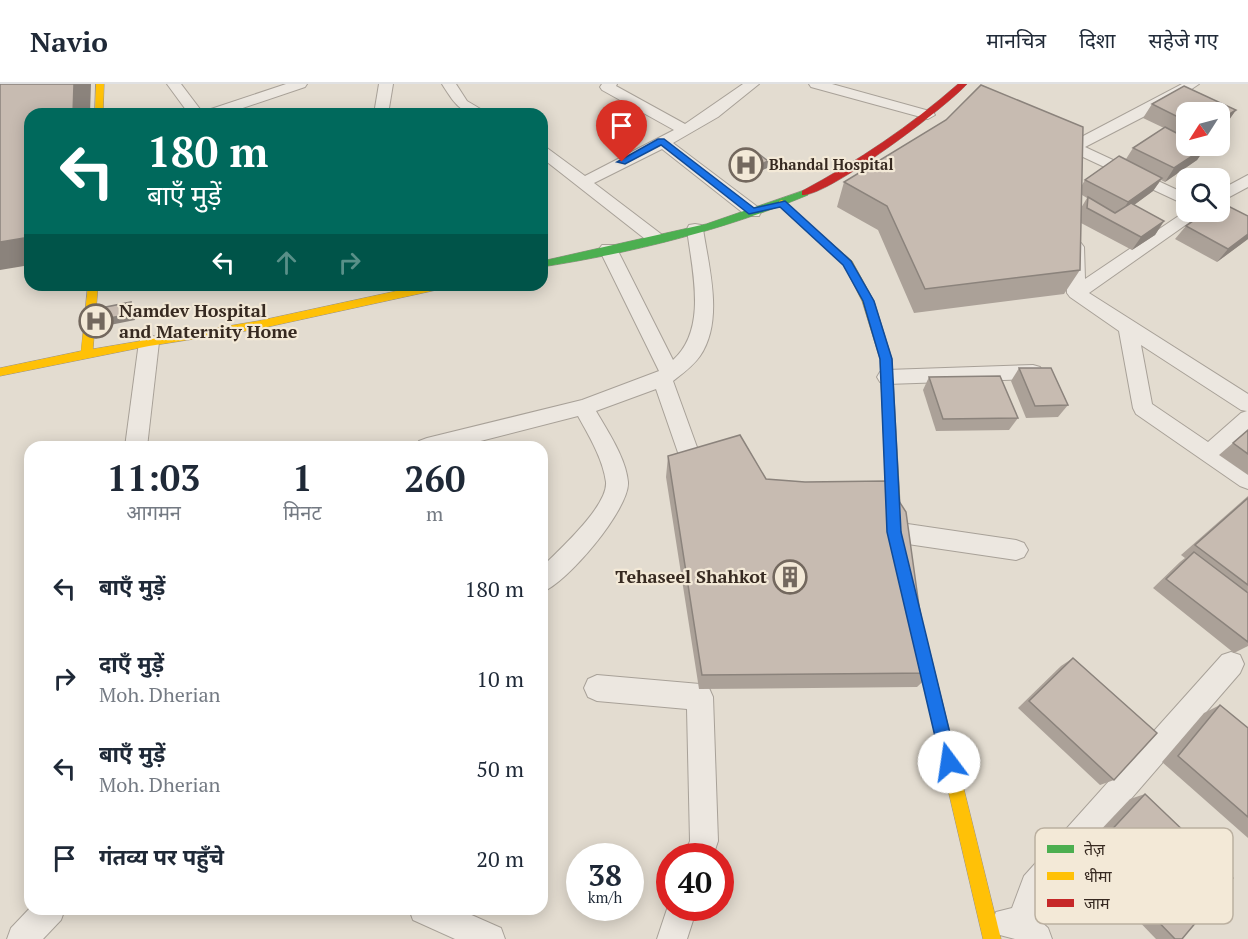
<!DOCTYPE html>
<html lang="hi">
<meta charset="utf-8">
<style>
body{margin:0;font-family:"PT Serif","Noto Sans Devanagari",serif;background:#f2f2f3;color:#1f2937;height:100vh;display:flex;flex-direction:column;font-size:22px;white-space:nowrap}
*{box-sizing:border-box;margin:0}
p{font-size:20px;color:#747a83}
.icon{flex:none;width:33px;height:33px;fill:none;stroke:currentColor;stroke-width:2;stroke-linecap:round;stroke-linejoin:round}
.map{position:relative;flex:1;overflow:hidden}
.details{position:absolute;left:24px;top:357px;width:524px;height:474px;display:flex;flex-direction:column;background:#fff;border-radius:18px;box-shadow:0 3px 15px #0003}
.details>*{flex:none}
.hud{position:absolute;left:24px;top:24px;width:524px;height:183px;border-radius:18px;box-shadow:0 3px 15px #0003;background:#00695c;color:#fff;overflow:hidden}
.needle{width:39px;rotate:234deg}
.tools{position:absolute;left:1176px;top:18px;display:grid;gap:12px}
.tools a{display:grid;place-items:center;width:54px;height:54px;border-radius:12px;background:#fff;box-shadow:0 3px 15px #0003;font-size:30px}
.speed{position:absolute;left:566px;top:759px;display:flex;gap:12px;font-size:30px;font-weight:700;text-align:center}
.speed>*{display:grid;place-content:center;width:78px;height:78px;border-radius:50%;background:#fff;box-shadow:0 3px 15px #0003;line-height:1}
.speed small{font-size:15px;font-weight:400}
.speed .limit{border:9px solid #d22;background:#fff;color:#111}
.pin{position:absolute;display:grid;place-items:center;width:51px;height:51px;color:#fff;margin:-62px -26px;border-radius:50% 50% 50% 0;rotate:-45deg;box-shadow:0 0 6px #0007}
.pin .icon{rotate:45deg}
.me{position:absolute;width:66px;margin:-33px;rotate:346deg;stroke-linejoin:round;filter:drop-shadow(0 0 4px #0008)}
.turn{display:flex;align-items:center;gap:21px;height:126px;padding:0 24px;font-size:27px}
.turn .icon{width:78px;height:78px;stroke-width:2.5}
.turn b{display:block;font-size:42px;line-height:51px}
.lanes{display:flex;align-items:center;height:57px;padding:0 24px;background:#0003;justify-content:center;gap:30px;direction:ltr}
.lanes .off{opacity:.35}
.eta{display:flex;justify-content:space-evenly;align-items:center;height:102px;text-align:center}
.eta b{font-size:36px;font-weight:700;line-height:42px}
ul{padding:0;list-style:none}
li{display:flex;align-items:center;gap:18px;height:90px;padding:0 24px}
li div{flex:1}
li b{display:block;font-size:22px}
li em{font-style:normal}
header{display:flex;align-items:center;gap:36px;box-sizing:border-box;height:84px;padding:0 30px;background:#fff;border-bottom:2px solid #e0e1e3}
header strong{font-size:28px}
nav{display:flex;gap:33px;margin-inline-start:auto;font-size:21px}
.map>svg:first-child{display:block}
.lines{fill:none;stroke-linecap:round;stroke-linejoin:round}
.street-casing{stroke:#a8a198;stroke-width:2}
.fast-casing{stroke:#989188;stroke-width:1}
.slow-casing{stroke:#989188;stroke-width:1}
.jam-casing{stroke:#989188;stroke-width:1}
.street{fill:#ece7e0;fill-rule:evenodd}
.fast{fill:#4caf50;fill-rule:evenodd}
.slow{fill:#ffc107;fill-rule:evenodd}
.jam{fill:#c62828;fill-rule:evenodd}
.wall{fill:#aba198;fill-rule:evenodd}
.shaded-wall{fill:#8b837c}
.building{fill:#c7bbb1;stroke:#8b837c;stroke-width:1.5}
.route{fill:#1a73e8;stroke:#114b97;stroke-width:1.5}
.labels{text-anchor:middle;stroke-width:4.5;stroke-linejoin:round;paint-order:stroke}
.far-poi-label{font-size:15px;font-weight:bold;fill:#372a21;stroke:#f3e9d7;text-anchor:start}
.poi-label{font-size:18px;font-weight:bold;fill:#372a21;stroke:#f3e9d7;text-anchor:start}
.key{fill:#f3e9d7;stroke:#bbb0a0;stroke-width:1.5}
.key-label{font-size:16px;fill:#372a21}
</style>
<header>
<strong>Navio</strong>
<nav><a>मानचित्र</a><a>दिशा</a><a>सहेजे गए</a></nav>
</header>
<div class="map">
<svg width="1248" height="855" viewBox="0 0 1248 855">
<rect width="100%" height="100%" fill="#e3dcd0"/>
<g class="lines">
<g class="street-casing">
<g id="street">
<path d="M167,0H181L203,29L205,27L286,0H307L305,3L225,30H189Z"/>
<path d="M379,0H393L388,30H374Z"/>
<path d="M442,0H456L467,17L489,30C460,30 457,23 442,0Z"/>
<path d="M602,0H617L616,2L685,40L743,0H759L718,33L673,59L759,124L761,128L759,132H747L662,65L594,99L661,150L664,154L661,158H649L542,74V62L547,64L585,92L674,46L602,6L600,3Z"/>
<path d="M809,0H832L933,28L935,31L928,35L811,3Z"/>
<path d="M1182,0H1199L1174,17L1085,63L1186,110V121L1068,66L1065,63L1068,60Z"/>
<path d="M1248,91V103L1220,118V106Z"/>
<path d="M1186,127L1204,128L1089,209L1248,310V347L1225,369L1248,384V405L1240,402L1136,330L1133,324L1119,247L1070,213L1067,209L1066,163L1069,159H1081L1084,163L1085,195ZM1141,261L1241,326L1247,327L1241,329L1208,358L1152,320Z"/>
<path d="M695,140L701,141L703,145C709,184 724,237 700,272C693,282 682,290 673,297L702,377L699,383L691,386L683,383L656,305L596,327C608,348 626,374 628,398C630,425 566,500 542,508V483C559,466 608,422 606,398C603,375 589,352 578,332L457,363H416L419,357L427,354L582,316L659,287L599,165L602,161H614L617,165L673,276C708,245 692,186 687,145L689,141Z"/>
<path d="M149,251L156,253L159,258L147,363H125L139,258L142,253Z"/>
<path d="M1033,281L1040,283L1043,288L1040,293L1033,295L887,300L880,298L877,293L880,288L887,286Z"/>
<path d="M894,438L1016,456L1024,459L1028,466L1024,473L1016,476L894,458L886,455L883,448L886,441Z"/>
<path d="M1231,568L1240,571L1244,580L1240,589L1046,813L1038,835L1048,844L1052,855H1015L996,850L992,839L996,828L1012,824L1024,792L1222,571Z"/>
<path d="M597,591L700,600L709,604L713,613L718,757L713,772H684L690,757L687,625L597,617L588,613L584,604L588,595Z"/>
<path d="M669,819V824H697L687,855H657Z"/>
<path d="M30,824L65,825L61,836L43,855H7L11,844Z"/>
<path d="M409,825H458L501,844L505,855H455L413,836Z"/>
</g>
</g>
<g class="fast-casing">
<path id="fast" d="M805,106L808,107V111C724,146 632,169 542,183V177L706,140Z"/>
</g>
<g class="slow-casing">
<g id="slow">
<path d="M96,0H104L103,30H95Z"/>
<path d="M782,116L852,177L874,217L892,275L902,454L900,458L895,460L890,458L888,454L880,275L862,217L844,181L779,121V117Z"/>
<path d="M88,201H98L93,265L258,237L424,201H446L441,205L258,245L149,262L0,292V284L81,267Z"/>
<path d="M918,541L923,543L925,548L1001,855H983L911,548L913,543Z"/>
</g>
</g>
<g class="jam-casing">
<path id="jam" d="M958,0H967C948,22 826,114 802,111V107C858,77 910,42 958,0Z"/>
</g>
<use href="#street" class="street"/>
<use href="#fast" class="fast"/>
<use href="#slow" class="slow"/>
<use href="#jam" class="jam"/>
</g>
<g class="wall">
<path d="M981,1L1083,43L1082,101L1085,96L1119,72L1126,75L1133,64L1164,44L1143,34L1152,20L1184,2L1236,26L1226,40L1220,44V28H1186V62H1203L1206,63L1197,76L1165,98L1161,96L1153,107L1134,121L1164,137L1155,151L1132,166L1081,139L1080,186L1064,210L914,229L878,146L837,123L844,98L946,36ZM1082,111L1087,114L1081,124Z"/>
<path d="M737,75L767,84L750,92L736,82Z"/>
<path d="M1186,142L1248,155L1217,178L1175,155Z"/>
<path d="M1019,284L1068,321L1058,333L1026,334L1011,297Z"/>
<path d="M929,293L1018,334L1009,346L936,347L923,306Z"/>
<path d="M1248,346V391L1219,371Z"/>
<path d="M668,372L766,395L919,522L932,589L917,603L699,605L666,393Z"/>
<path d="M1248,412V562L1234,569L1153,504L1180,478L1185,474L1181,471Z"/>
<path d="M1073,574L1114,696L1100,701L1018,624L1061,582Z"/>
<path d="M1220,621L1248,644V754L1162,678L1204,629Z"/>
<path d="M1145,710L1182,855H1156L1076,772L1130,715Z"/>
</g>
<g class="shaded-wall">
<path d="M74,0H91L90,30H73Z"/>
<path d="M1236,26L1226,40L1220,44V36Z"/>
<path d="M1206,63L1197,76L1165,98L1174,84Z"/>
<path d="M768,77L767,84L750,92L751,85Z"/>
<path d="M1162,94L1153,107L1119,132L1128,118Z"/>
<path d="M1164,137L1155,151L1132,166L1141,153Z"/>
<path d="M1248,150V155L1217,178L1228,165Z"/>
<path d="M30,153V181L0,186V158Z"/>
<path d="M131,218L136,225L135,236L95,244L89,238Z"/>
</g>
<g class="building">
<path d="M0,0H74L73,30H30V153L0,158Z"/>
<path d="M981,1L1083,43L1080,186L925,205L887,122L844,98L946,36Z"/>
<path d="M1184,2L1236,26L1220,36V28H1186V37L1152,20Z"/>
<path d="M1165,43L1186,54V62H1203L1206,63L1174,84L1133,64Z"/>
<path d="M755,67L768,77L751,85L737,75Z"/>
<path d="M1119,72L1162,94L1128,118L1085,96Z"/>
<path d="M1088,113L1115,129L1131,119L1164,137L1141,153L1087,124Z"/>
<path d="M1220,118L1248,132V150L1228,165L1186,142L1206,128H1220Z"/>
<path d="M131,218L130,230L89,238L91,226Z"/>
<path d="M1019,284H1051L1068,321L1035,322Z"/>
<path d="M1000,292L1018,334L943,335L929,293Z"/>
<path d="M1248,346V370L1233,359Z"/>
<path d="M740,351L766,395L805,398L886,397L906,428L919,522L932,589L702,591L668,372Z"/>
<path d="M1248,414V501L1195,461Z"/>
<path d="M1194,468L1248,509V558L1166,495Z"/>
<path d="M1073,574L1157,649L1114,696L1029,617Z"/>
<path d="M1220,621L1248,644V733L1178,672Z"/>
<path d="M1145,710L1233,794L1182,855H1175L1091,768Z"/>
</g>
<path class="route" d="M658,55H664L754,124L785,117L851,177L874,217L892,275L901,448L957,678L955,684L949,686L943,684L941,678L887,448L880,275L863,217L843,181L780,123L749,130L661,61L625,80L617,78Z"/>
<defs>
<g id="hospital-ring" transform="scale(1.725)"><circle r="9.5" fill="#f3e9d7" stroke="#73685e" stroke-width="1.5"/><path d="M-5-5h3v3.5h4V-5h3V5h-3V1.5h-4V5h-3Z" fill="#73685e"/></g>
<g id="building-ring" transform="scale(1.725)"><circle r="9.5" fill="#f3e9d7" stroke="#73685e" stroke-width="1.5"/><path d="M-4-6H4V6H1V3H-1V6H-4ZM-2.5-4.3h1.7v1.8h-1.7ZM.8-4.3h1.7v1.8H.8ZM-2.5-1h1.7V.8h-1.7ZM.8-1h1.7V.8H.8Z" fill="#73685e"/></g>
</defs>
<g fill-rule="evenodd">
<use href="#hospital-ring" x="746" y="81"/>
<use href="#hospital-ring" x="96" y="237"/>
<use href="#building-ring" x="790" y="493"/>
</g>
<g class="labels">
<g class="far-poi-label">
<text x="769" y="86">Bhandal Hospital</text>
</g>
<g class="poi-label">
<text x="119" y="233">Namdev Hospital<tspan x="119" dy="21">and Maternity Home</tspan></text>
<text x="767" y="499" text-anchor="end">Tehaseel Shahkot</text>
</g>
</g>
<rect x="1035" y="744" width="198" height="96" rx="9" class="key"/>
<rect x="1047" y="761" width="27" height="8" fill="#4caf50"/>
<rect x="1047" y="788" width="27" height="8" fill="#ffc107"/>
<rect x="1047" y="815" width="27" height="8" fill="#c62828"/>
<g class="key-label">
<text x="1084" y="771">तेज़</text>
<text x="1084" y="798">धीमा</text>
<text x="1084" y="825">जाम</text>
</g>
</svg>
<div class="tools">
<a><svg class="needle" viewBox="-14 -14 28 28"><path d="M0-13l5 13h-10z" fill="#e53935"/><path d="M0 13l5-13h-10z" fill="#747a83"/></svg></a>
<a><svg class="icon" aria-label="search" viewBox="0 0 24 24"><circle cx="10" cy="10" r="6"/><path d="M15 15l6 6"/></svg></a>
</div>
<div class="speed"><div>38<small>km/h</small></div><div class="limit">40</div></div>
<div class="pin" style="left:622px;top:78px;background:#d93025"><svg class="icon" aria-label="arrive" viewBox="0 0 24 24"><path d="M6 21V4h12l-3 4 3 4H6"/></svg></div>
<svg class="me" style="left:949px;top:678px" viewBox="-20 -20 40 40"><circle r="19" fill="#fff"/><path d="M0-13L10 11 0 6-10 11z" fill="#1a73e8"/></svg>
<div class="hud">
<div class="turn"><svg class="icon" aria-label="left" viewBox="0 0 24 24"><path d="M17 20v-9H6M10 6l-5 5 5 5"/></svg><div><b>180 m</b>बाएँ मुड़ें</div></div>
<div class="lanes"><svg class="icon" aria-label="left" viewBox="0 0 24 24"><path d="M17 20v-9H6M10 6l-5 5 5 5"/></svg><svg class="icon off" aria-label="ahead" viewBox="0 0 24 24"><path d="M12 20V5M6 11l6-6 6 6"/></svg><svg class="icon off" aria-label="right" viewBox="0 0 24 24"><path d="M7 20v-9h11M14 6l5 5-5 5"/></svg></div>
</div>
<section class="details">
<div class="eta">
<div><b>11:03</b><p>आगमन</p></div>
<div><b>1</b><p>मिनट</p></div>
<div><b>260</b><p>m</p></div>
</div>
<ul>
<li><svg class="icon" aria-label="left" viewBox="0 0 24 24"><path d="M17 20v-9H6M10 6l-5 5 5 5"/></svg><div><b>बाएँ मुड़ें</b></div><em>180 m</em></li>
<li><svg class="icon" aria-label="right" viewBox="0 0 24 24"><path d="M7 20v-9h11M14 6l5 5-5 5"/></svg><div><b>दाएँ मुड़ें</b><p>Moh. Dherian</p></div><em>10 m</em></li>
<li><svg class="icon" aria-label="left" viewBox="0 0 24 24"><path d="M17 20v-9H6M10 6l-5 5 5 5"/></svg><div><b>बाएँ मुड़ें</b><p>Moh. Dherian</p></div><em>50 m</em></li>
<li><svg class="icon" aria-label="arrive" viewBox="0 0 24 24"><path d="M6 21V4h12l-3 4 3 4H6"/></svg><div><b>गंतव्य पर पहुँचे</b></div><em>20 m</em></li>
</ul>
</section>
</div>
